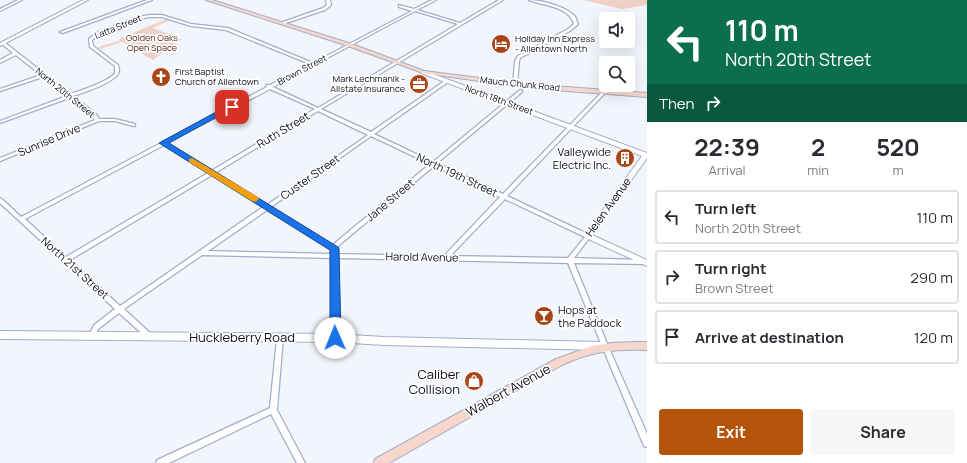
<!DOCTYPE html>
<style>
body{margin:0;font-family:Manrope,sans-serif;background:#f7f7f7;color:#2b2b33;height:100vh;display:flex;flex-direction:column;font-size:15px;white-space:nowrap}
*{box-sizing:border-box;margin:0}
p{font-size:13px;color:#7c7c81}
.icon{flex:none;width:22px;height:22px;fill:none;stroke:currentColor;stroke-width:2;stroke-linecap:round;stroke-linejoin:round}
.map{position:relative;flex:1;overflow:hidden}
.side{display:flex;flex-direction:column;background:#fff;width:320px}
.side>*{flex:none}
.hud{background:#0b6e4f;color:#fff;overflow:hidden}
.controls{position:absolute;left:599px;top:12px;display:grid;gap:8px}
.controls a{display:grid;place-items:center;width:36px;height:36px;border-radius:4px;background:#fff;box-shadow:0 4px 16px #0002;font-size:20px}
.pin{position:absolute;display:grid;place-items:center;width:34px;height:34px;color:#fff;margin:-17px;border-radius:8px;box-shadow:0 2px 6px #0006}
.me{position:absolute;width:44px;margin:-22px;rotate:359deg;stroke-linejoin:round;filter:drop-shadow(0 0 3px #0008)}
.turn{display:flex;align-items:center;gap:14px;height:84px;padding:0 12px;font-size:18px}
.turn .icon{width:52px;height:52px;stroke-width:2.5}
.turn b{display:block;font-size:28px;line-height:34px}
.then{display:flex;align-items:center;height:38px;padding:0 12px;background:#0003;gap:8px;font-size:15px}
.eta{display:flex;justify-content:space-evenly;align-items:center;height:68px;text-align:center}
.eta b{font-size:24px;font-weight:700;line-height:28px}
.primary-button{display:flex;gap:8px;margin-top:auto;padding:8px 12px}
.primary-button a{flex:1;height:46px;border-radius:4px;background:#b45309;color:#fff;font-size:16px;font-weight:700;line-height:46px;text-align:center}
.primary-button a+a{background:#f7f7f7;color:#2b2b33}
ul{padding:0;list-style:none}
li{display:flex;align-items:center;gap:12px;height:54px;margin:0 8px 6px;padding:0 4px;border:2px solid #e1e1e2;border-radius:4px}
li div{flex:1}
li b{display:block;font-size:15px}
li em{font-style:normal}
main{display:flex;flex:1;min-height:0}
.map>svg:first-child{display:block}
.green{fill:#efd1c6}
.lines{fill:none;stroke-linecap:round;stroke-linejoin:round}
.minor-casing{stroke:#a1adca;stroke-width:2.5}
.tertiary-casing{stroke:#a1adca;stroke-width:2}
.secondary-casing{stroke:#a1adca;stroke-width:2}
.minor{fill:#fff;fill-rule:evenodd}
.tertiary{fill:#fff;fill-rule:evenodd}
.secondary{fill:#f7d7cb;fill-rule:evenodd}
.route{fill:#1a73e8;stroke:#114b97}
.slow{fill:#f59e0b}
.labels{text-anchor:middle;stroke-width:3.5;stroke-linejoin:round;paint-order:stroke}
.far-street-label{font-size:9px;fill:#0a0d17;stroke:#fff}
.far-park-label{font-size:9px;fill:#552816;stroke:#fff}
.far-poi-label{font-size:9px;fill:#0a0d17;stroke:#fff;text-anchor:start}
.street-label{font-size:11px;fill:#0a0d17;stroke:#fff}
.poi-label{font-size:11px;fill:#0a0d17;stroke:#fff;text-anchor:end}
.near-street-label{font-size:13px;fill:#0a0d17;stroke:#fff}
.near-poi-label{font-size:13px;fill:#0a0d17;stroke:#fff;text-anchor:end}
</style>
<main>
<div class="map">
<svg width="647" height="463" viewBox="0 0 647 463">
<rect width="100%" height="100%" fill="#f2f5fb"/>
<g class="green">
<path d="M583,0H647V5L622,9Z"/>
<path d="M166,19L170,20L153,28L182,39L153,60L122,42L100,49L98,47L119,41L121,38Z"/>
</g>
<g class="lines">
<g class="minor-casing">
<g id="minor">
<path d="M18,0H22L0,11V9Z"/>
<path d="M147,0H152L63,33L60,32Z"/>
<path d="M326,0H330L331,5L325,10L283,24L280,23L323,8L327,5Z"/>
<path d="M432,0H436L417,10L460,23L499,0H503L321,109L371,132L446,80H448V82L374,134L433,162L520,90H522V92L437,163L503,194L604,90H606V92L507,196L590,235L591,236L590,237L574,258L643,260H645L646,262L645,264H643L574,263L608,346L647,434V447L644,446L602,346L568,263L337,258L338,338L337,340L335,341L333,340L332,338L331,258L202,255L124,309L151,334L152,336L151,338L149,339L147,338L119,313L98,329L94,338L92,339L90,338L89,336L94,325L115,309L0,203V198L2,199L21,217L267,87L266,86L267,85H270L310,64L226,30L191,26L162,17H149L136,20L98,35L92,40L93,46L118,65C119,67 119,70 119,72C116,82 83,93 73,96L96,114L99,119H115L135,124V126H133L115,121H99L0,161V158L95,120L92,116L69,98L0,123V121L67,96L43,77L0,91V89L41,75L16,55L0,63V60L13,53L2,44V42H4L70,94C80,91 110,81 115,73C115,71 115,68 115,66L90,47L89,39L96,33L134,18L149,15H162L191,24L228,28L313,63L412,11L399,7V5L414,9ZM415,11L458,24L318,108L273,87ZM270,89L315,109L211,171L167,143ZM318,111L368,135L267,205L215,173ZM371,136L430,164L335,243L333,246L271,207ZM164,145L208,173L66,257L25,219ZM434,166L500,197L444,256L337,254V249L339,245ZM212,175L263,207L120,306L70,260ZM505,199L585,237L568,258L450,256ZM267,210L331,250V254L208,251Z"/>
<path d="M529,0C541,0 569,7 576,18C576,19 577,23 578,24L570,31L520,58L519,61L517,85L515,86L513,85L515,61L518,56L568,29L574,24C569,6 544,6 529,0Z"/>
<path d="M280,335L282,336L283,338L277,410L305,463H297L271,414L169,463H156L157,460L270,408L277,338L278,336Z"/>
</g>
</g>
<g class="tertiary-casing">
<g id="tertiary">
<path d="M83,0H88L0,46V43Z"/>
<path d="M421,71H425L647,153V158L592,235L647,260V266L586,238L584,236L642,156L421,73Z"/>
<path d="M0,331L335,334L384,337L600,342L603,343L604,346L603,349L600,350L384,345L335,342L0,339Z"/>
</g>
</g>
<g class="secondary-casing">
<g id="secondary">
<path d="M206,0H212L352,44L424,71L527,84L647,93V97L527,88L423,73L348,46Z"/>
<path d="M634,342H647V350C614,349 593,351 562,365L389,463H374L375,459L556,359L592,346L612,343Z"/>
</g>
</g>
<use href="#minor" class="minor"/>
<use href="#tertiary" class="tertiary"/>
<use href="#secondary" class="secondary"/>
</g>
<path class="route" d="M229,105L235,107L169,143L338,247L339,249L341,338L339,342L335,343L331,342L330,338V250L159,143Z"/>
<path class="slow" d="M192,158L258,197L259,199L255,202L252,201L189,162V159Z"/>
<defs>
<g id="hotel-disc" transform="scale(1)"><circle r="9.5" fill="#a84415" stroke="#fff"/><path d="M-6-4.5h1.5V1H6V5H4.5V3h-9V5H-6ZM-4 0a1.8 1.8 0 1 1 3.6 0ZM.5 0V-2.5h3Q6-2.5 6 0Z" fill="#fff"/></g>
<g id="church-disc" transform="scale(1)"><circle r="9.5" fill="#a84415" stroke="#fff"/><path d="M-1.2-6h2.4v3.5h3.3v2.4h-3.3V6h-2.4V-.1h-3.3v-2.4h3.3Z" fill="#fff"/></g>
<g id="office-disc" transform="scale(1)"><circle r="9.5" fill="#a84415" stroke="#fff"/><path d="M-6-3h4V-5.5h4V-3h4V5H-6ZM-1-4.5V-3h2v-1.5ZM-6 0V1H6V0Z" fill="#fff"/></g>
<g id="building-disc" transform="scale(1)"><circle r="9.5" fill="#a84415" stroke="#fff"/><path d="M-4-6H4V6H1V3H-1V6H-4ZM-2.5-4.3h1.7v1.8h-1.7ZM.8-4.3h1.7v1.8H.8ZM-2.5-1h1.7V.8h-1.7ZM.8-1h1.7V.8H.8Z" fill="#fff"/></g>
<g id="bar-disc" transform="scale(1)"><circle r="9.5" fill="#a84415" stroke="#fff"/><path d="M-6-5H6L.8 .8V4.5H3.5V6h-7V4.5H-.8V.8Z" fill="#fff"/></g>
<g id="shop-disc" transform="scale(1)"><circle r="9.5" fill="#a84415" stroke="#fff"/><path d="M-5-2.5h2.3a2.7 3.5 0 0 1 5.4 0H5L5.5 6h-11ZM-1.5-2.5h3a1.5 2.3 0 0 0-3 0Z" fill="#fff"/></g>
</defs>
<g fill-rule="evenodd">
<use href="#hotel-disc" x="501" y="44"/>
<use href="#church-disc" x="161" y="77"/>
<use href="#office-disc" x="419" y="84"/>
<use href="#building-disc" x="625" y="158"/>
<use href="#bar-disc" x="544" y="316"/>
<use href="#shop-disc" x="474" y="381"/>
</g>
<g class="labels">
<g class="far-street-label">
<text transform="translate(118 27) rotate(-22)" y="3">Latta Street</text>
<text transform="translate(302 70) rotate(-28)" y="3">Brown Street</text>
<text transform="translate(520 84) rotate(6)" y="3">Mauch Chunk Road</text>
<text transform="translate(65 93) rotate(39)" y="3">North 20th Street</text>
<text transform="translate(499 100) rotate(20)" y="3">North 18th Street</text>
</g>
<g class="far-park-label">
<text x="152" y="41">Golden Oaks<tspan x="152" dy="10">Open Space</tspan></text>
</g>
<g class="far-poi-label">
<text x="515" y="42">Holiday Inn Express<tspan x="515" dy="10">- Allentown North</tspan></text>
<text x="175" y="75">First Baptist<tspan x="175" dy="10">Church of Allentown</tspan></text>
<text x="405" y="82" text-anchor="end">Mark Lechmanik -<tspan x="405" dy="10">Allstate Insurance</tspan></text>
</g>
<g class="street-label">
<text transform="translate(283 130) rotate(-31)" y="4">Ruth Street</text>
<text transform="translate(49 140) rotate(-23)" y="4">Sunrise Drive</text>
<text transform="translate(457 175) rotate(25)" y="4">North 19th Street</text>
<text transform="translate(310 177) rotate(-35)" y="4">Custer Street</text>
<text transform="translate(390 200) rotate(-40)" y="4">Jane Street</text>
<text transform="translate(608 207) rotate(-54)" y="4">Helen Avenue</text>
<text transform="translate(422 257) rotate(1)" y="4">Harold Avenue</text>
<text transform="translate(75 268) rotate(42)" y="4">North 21st Street</text>
</g>
<g class="poi-label">
<text x="611" y="156">Valleywide<tspan x="611" dy="13">Electric Inc.</tspan></text>
<text x="558" y="314" text-anchor="start">Hops at<tspan x="558" dy="13">the Paddock</tspan></text>
</g>
<g class="near-street-label">
<text x="242" y="342">Huckleberry Road</text>
<text transform="translate(508 390) rotate(-29)" y="5">Walbert Avenue</text>
</g>
<g class="near-poi-label">
<text x="460" y="379">Caliber<tspan x="460" dy="15">Collision</tspan></text>
</g>
</g>
</svg>
<div class="controls">
<a><svg class="icon" aria-label="sound" viewBox="0 0 24 24"><path d="M4 9h4l5-4v14l-5-4H4zM17 9q2 3 0 6"/></svg></a>
<a><svg class="icon" aria-label="search" viewBox="0 0 24 24"><circle cx="10" cy="10" r="6"/><path d="M15 15l6 6"/></svg></a>
</div>
<div class="pin" style="left:232px;top:107px;background:#d93025"><svg class="icon" aria-label="arrive" viewBox="0 0 24 24"><path d="M6 21V4h12l-3 4 3 4H6"/></svg></div>
<svg class="me" style="left:335px;top:338px" viewBox="-20 -20 40 40"><circle r="19" fill="#fff"/><path d="M0-13L10 11 0 6-10 11z" fill="#1a73e8"/></svg>
</div>
<section class="side">
<div class="hud">
<div class="turn"><svg class="icon" aria-label="left" viewBox="0 0 24 24"><path d="M17 20v-9H6M10 6l-5 5 5 5"/></svg><div><b>110 m</b>North 20th Street</div></div>
<div class="then">Then<svg class="icon" aria-label="right" viewBox="0 0 24 24"><path d="M7 20v-9h11M14 6l5 5-5 5"/></svg></div>
</div>
<div class="eta">
<div><b>22:39</b><p>Arrival</p></div>
<div><b>2</b><p>min</p></div>
<div><b>520</b><p>m</p></div>
</div>
<ul>
<li><svg class="icon" aria-label="left" viewBox="0 0 24 24"><path d="M17 20v-9H6M10 6l-5 5 5 5"/></svg><div><b>Turn left</b><p>North 20th Street</p></div><em>110 m</em></li>
<li><svg class="icon" aria-label="right" viewBox="0 0 24 24"><path d="M7 20v-9h11M14 6l5 5-5 5"/></svg><div><b>Turn right</b><p>Brown Street</p></div><em>290 m</em></li>
<li><svg class="icon" aria-label="arrive" viewBox="0 0 24 24"><path d="M6 21V4h12l-3 4 3 4H6"/></svg><div><b>Arrive at destination</b></div><em>120 m</em></li>
</ul>
<div class="primary-button"><a>Exit</a><a>Share</a></div>
</section>
</main>
